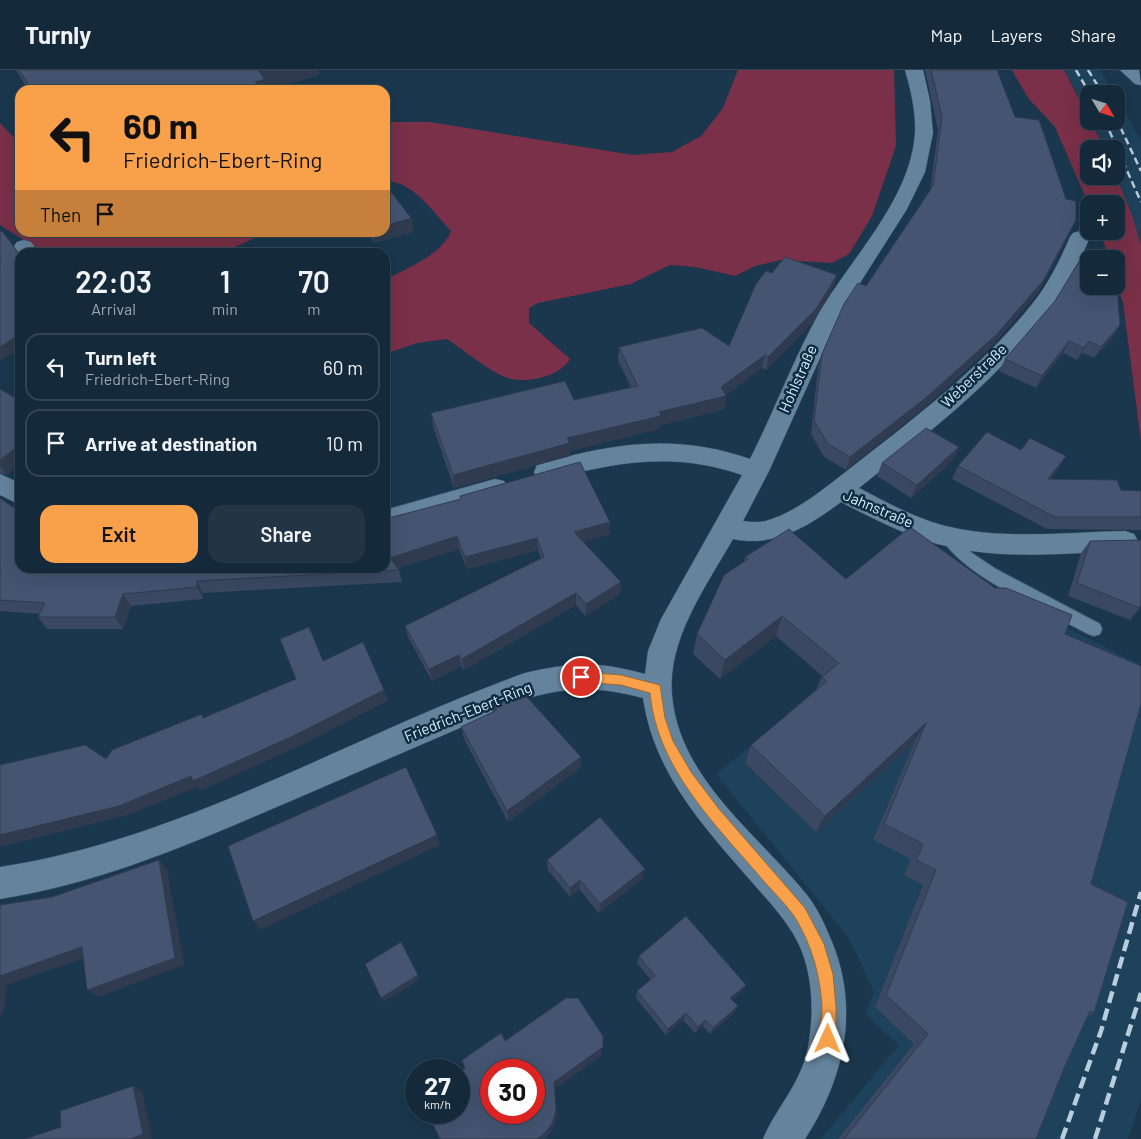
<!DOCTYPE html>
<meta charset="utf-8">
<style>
body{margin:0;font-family:Barlow,sans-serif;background:#213545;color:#f1f3f6;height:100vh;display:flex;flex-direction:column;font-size:19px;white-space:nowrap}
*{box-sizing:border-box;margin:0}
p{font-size:16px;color:#9da6af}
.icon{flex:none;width:28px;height:28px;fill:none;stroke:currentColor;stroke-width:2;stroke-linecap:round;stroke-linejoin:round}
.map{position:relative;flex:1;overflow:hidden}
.sheet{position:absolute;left:15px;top:178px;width:375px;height:325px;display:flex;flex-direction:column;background:#14293a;border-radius:15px;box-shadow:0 5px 20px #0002,0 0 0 1px #334554}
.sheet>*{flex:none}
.hud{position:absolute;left:15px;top:15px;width:375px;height:152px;border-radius:15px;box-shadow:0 5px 20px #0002,0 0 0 1px #334554;background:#f8a14a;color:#111;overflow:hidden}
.needle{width:32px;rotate:128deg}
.fabs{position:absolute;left:1080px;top:15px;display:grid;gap:10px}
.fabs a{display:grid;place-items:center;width:45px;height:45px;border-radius:10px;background:#14293a;box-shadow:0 5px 20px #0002,0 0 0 1px #334554;font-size:25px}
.speed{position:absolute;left:405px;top:989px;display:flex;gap:10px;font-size:25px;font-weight:700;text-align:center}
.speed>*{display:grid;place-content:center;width:65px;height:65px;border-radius:50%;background:#14293a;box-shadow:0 5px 20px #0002,0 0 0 1px #334554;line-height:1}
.speed small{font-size:12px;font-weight:400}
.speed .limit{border:8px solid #d22;background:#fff;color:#111}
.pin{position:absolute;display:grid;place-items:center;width:42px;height:42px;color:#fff;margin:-21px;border:2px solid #fff;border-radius:50%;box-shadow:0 1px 5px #0007}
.me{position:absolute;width:55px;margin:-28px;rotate:1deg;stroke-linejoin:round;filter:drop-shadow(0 0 4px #0008)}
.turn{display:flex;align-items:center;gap:18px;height:105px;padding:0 25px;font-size:22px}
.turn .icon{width:65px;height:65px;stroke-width:2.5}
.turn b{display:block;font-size:35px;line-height:42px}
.then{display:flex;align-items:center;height:48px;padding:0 25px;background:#0003;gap:10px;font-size:19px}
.eta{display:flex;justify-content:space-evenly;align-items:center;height:85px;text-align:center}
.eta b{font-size:30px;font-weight:600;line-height:35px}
.button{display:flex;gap:10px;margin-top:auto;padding:10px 25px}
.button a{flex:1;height:58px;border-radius:15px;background:#f8a14a;color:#111;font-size:20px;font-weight:600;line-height:58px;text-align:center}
.button a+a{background:#213545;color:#f1f3f6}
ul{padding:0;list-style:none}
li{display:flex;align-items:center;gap:15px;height:68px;margin:0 10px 8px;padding:0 15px;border:2px solid #334554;border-radius:15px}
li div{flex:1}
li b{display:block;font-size:19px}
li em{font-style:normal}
header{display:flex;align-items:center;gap:30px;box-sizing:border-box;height:70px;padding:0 25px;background:#14293a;border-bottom:1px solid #334554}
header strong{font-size:24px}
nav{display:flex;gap:28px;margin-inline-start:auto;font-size:18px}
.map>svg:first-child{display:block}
.built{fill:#1e425c}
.green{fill:#793048}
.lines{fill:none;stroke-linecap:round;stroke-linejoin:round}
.service-casing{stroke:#3a5467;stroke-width:2}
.minor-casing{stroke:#3a5467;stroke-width:1}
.service{fill:#64839c;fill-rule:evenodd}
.minor{fill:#64839c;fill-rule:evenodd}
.rail-far1{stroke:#bacddd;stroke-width:2.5;stroke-dasharray:7 4;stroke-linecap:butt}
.rail{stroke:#bacddd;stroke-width:4.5;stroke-dasharray:12 6;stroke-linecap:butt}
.wall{fill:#3a4861}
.shaded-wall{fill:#303b4f}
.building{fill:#445471;stroke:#303b4f;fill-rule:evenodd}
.route{fill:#f8a14a;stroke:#a16930}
.labels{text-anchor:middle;stroke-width:5;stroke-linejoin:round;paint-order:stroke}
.street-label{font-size:15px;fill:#ddeefc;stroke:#0f2d42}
</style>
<header>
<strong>Turnly</strong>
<nav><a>Map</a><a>Layers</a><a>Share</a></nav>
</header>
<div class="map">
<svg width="1141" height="1069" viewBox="0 0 1141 1069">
<rect width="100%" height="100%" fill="#1a374d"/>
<g class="built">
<path d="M1064,0H1100L1115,24H1089V45Z"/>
<path d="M1116,26L1141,71V175L1132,145L1116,106V79H1105L1092,51H1116Z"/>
<path d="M964,506L1141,595V1029L1128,1069H821L899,975L865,944L874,922L849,868L716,704Z"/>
</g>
<g class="green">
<path d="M738,0H894L896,76L872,146L849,184L832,193L781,190L755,196L735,206L695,197L670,195L631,214L538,233L529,238V253L570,289C560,306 530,313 511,309C494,305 462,279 447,269L417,273L385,284V210C408,197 441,186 451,161C434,143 412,110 385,111V52H430L633,85L672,82L701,66L723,38Z"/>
<path d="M1012,0H1064L1105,79H1089V106H1116L1132,145L1141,175V371L1123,233L1116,212V189H1109L1100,161H1116V134L1089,135L1055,57L1028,28Z"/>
<path d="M0,53L20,74V162L266,163L224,182H43L0,155Z"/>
</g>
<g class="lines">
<g class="service-casing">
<path id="service" d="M949,461L954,463L972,483L996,499L1100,554L1102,559L1100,564L1094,566L1088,564C1048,542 962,506 941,467L944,463Z"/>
</g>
<g class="minor-casing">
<g id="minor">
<path d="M905,0H923L930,31L933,63L925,102L907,139L839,246L769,401L743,451C751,452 761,453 769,450C800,440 827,416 852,397C916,347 982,297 1033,233C1049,213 1060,190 1070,167L1073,163L1080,161L1087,163L1090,167C1046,275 947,348 859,418C888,433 918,450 950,457C1007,470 1067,462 1125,461L1134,464L1138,471L1134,478L1125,481C1067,483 1007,490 950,477C912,469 876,450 841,432C809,456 774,478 733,469C707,515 667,569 672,625C679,709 758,764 807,825C818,839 825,855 832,872C860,940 844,1009 805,1069H763C776,1038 799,1016 807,982C814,949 814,909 800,877C789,852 769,832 751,811C703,756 654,703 643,628C600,617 572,616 529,628C450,662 372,696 293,730C197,771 104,813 0,829V797C185,769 350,666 525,603C573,592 597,591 645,604L648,581L661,549L742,405C673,381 614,392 546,411L537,409L534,402L537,395C611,373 676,363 750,389C774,342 792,292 818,245C849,190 911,130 915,63C916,42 911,21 905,0Z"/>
<path d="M1120,0H1139L1141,15L1135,14Z"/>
<path d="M24,170L31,172L38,182H20V185L14,176L17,172Z"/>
<path d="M0,404L20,413V435L0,425Z"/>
<path d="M495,409L504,411L508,418L504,425L385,460V440Z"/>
</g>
</g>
<use href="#service" class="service"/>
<use href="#minor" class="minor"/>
<g class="rail-far1">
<path d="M1076,0L1090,24"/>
<path d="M1088,0L1103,24"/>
<path d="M1116,48L1141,101"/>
<path d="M1105,51L1141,132"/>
</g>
<g class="rail">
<path d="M1062,1069L1101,961L1141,822"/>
<path d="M1095,1069L1141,923"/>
</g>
</g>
<g class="wall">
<path d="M16,0H318L319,5L268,20H28Z"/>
<path d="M925,0H997L1015,47L1070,163L1037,224L991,277L923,339L846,400L824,387L811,364L818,297L822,284L866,216L930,121L938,60Z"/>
<path d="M411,148L413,162L374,173L367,162H385Z"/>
<path d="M772,203L833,218L813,252L766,300L762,298L726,325L724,339L660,355L659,359L570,381V386L454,418L433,356L431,343L574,330L631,317L618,291L619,277L729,276Z"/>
<path d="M1120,255L1113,267L1094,288L1082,283L1077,290L1063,283L1036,318L999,301L1005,289Z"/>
<path d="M0,319L20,331V394L6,405L0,403Z"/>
<path d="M1021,380L1066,386L1058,399L1051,409L1121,420L1141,421V460L1047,459L952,409L958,396Z"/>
<path d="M953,390L911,428L877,406L882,393Z"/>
<path d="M460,426L610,452V464L583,472L621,512L620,524L585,546L576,535L464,600L461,596L432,611L408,567L405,556L541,489L538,480L467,499L459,479L398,498L399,500L402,512L203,523V529L131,536L123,559H47L38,547L40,544L0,541V428L20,498H385L460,429Z"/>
<path d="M1090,471L1140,538L1130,550L1068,526L1081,483Z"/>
<path d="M745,487L846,509L995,518L1065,564L1091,814L1094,943L1087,947L1065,996L1036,1069H838L914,974L875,937L923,815L904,805L911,789L873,770L915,671L816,762L745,693L751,675L816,620L822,606L776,566L720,609L693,584L697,564L744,491Z"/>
<path d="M492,634L581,687L580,698L508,752L464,669L461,657L493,642Z"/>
<path d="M547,790L643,808L599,843L579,819L570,827L548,800Z"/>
<path d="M639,886L746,915L742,921L732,930L738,936L734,943L710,964L703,956L695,963L683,950L666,965L636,928L637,921L651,910L637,893Z"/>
</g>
<g class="shaded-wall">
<path d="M256,0H318L319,5L268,20H257L255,12Z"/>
<path d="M411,148L413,162L374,173L372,162H385V156Z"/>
<path d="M1076,150L1070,163L1037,224L991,277L923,339L846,400L850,387Z"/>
<path d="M837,205L833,218L813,252L766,300L768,287Z"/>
<path d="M1120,255L1113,267L1094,288L1101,277Z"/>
<path d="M20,264V279L0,291V277Z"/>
<path d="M1069,271L1063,283L1036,318L1042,306Z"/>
<path d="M1089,271L1082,283L1077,290L1084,278Z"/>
<path d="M765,285L762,298L725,326H726L724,339L660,355L659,359L570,381V386L454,418L453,405L567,368L659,342L721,317Z"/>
<path d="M20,375V394L6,405L0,396V390Z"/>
<path d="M959,377L953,390L911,428L917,415Z"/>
<path d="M1066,386L1058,399L1041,422L1048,409Z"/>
<path d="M610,452V464L574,475V462Z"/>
<path d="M457,466L459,479L393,500L390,488Z"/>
<path d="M537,468L538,480L467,499L465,487Z"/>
<path d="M197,511L203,523V529L197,517Z"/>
<path d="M621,512L620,524L585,546L586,534Z"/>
<path d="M576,523V535L464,600L462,589Z"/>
<path d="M123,524L131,536L123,559L115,547Z"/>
<path d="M782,546L776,566L720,609L725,590Z"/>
<path d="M459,585L461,596L432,611L429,599Z"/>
<path d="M384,620L388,631L297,677L200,721L197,717L128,745L0,777V765Z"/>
<path d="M926,653L915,671L816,762L825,746Z"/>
<path d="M581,687L580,698L508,752L507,741Z"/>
<path d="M437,765L440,775L260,860L253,851Z"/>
<path d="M159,790L167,799L184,895L98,927L87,920Z"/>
<path d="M645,799L643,808L599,843L600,834Z"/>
<path d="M580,810L579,819L570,827V818Z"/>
<path d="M82,877L93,885L7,915L4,940L0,948V906Z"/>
<path d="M418,905L420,909L384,932L381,928Z"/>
<path d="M746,915L742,921L727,935L730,928Z"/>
<path d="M738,936L734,943L710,964L713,958Z"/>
<path d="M686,943L683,950L666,965L668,959Z"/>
<path d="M706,950L703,956L695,963L698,957Z"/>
<path d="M603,977L601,986L555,1019L557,1047L553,1060L545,1069H537L554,1012Z"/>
<path d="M133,1016L142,1021L152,1068L149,1069H131Z"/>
</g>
<g class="building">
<path d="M19,0H258L265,9L255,12L262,20H32Z"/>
<path d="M931,0H997L1015,47L1039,50L1066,129L1076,131V150L1043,211L997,264L928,326L850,387L828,374L814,351L822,284L844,234L858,213L866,216L933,116L942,47Z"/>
<path d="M392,123L411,148L385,156V125Z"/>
<path d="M2,161L20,185V264L0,277V162Z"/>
<path d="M1083,185L1095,189H1089V216H1116V203L1120,255L1101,277L1089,271L1084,278L1069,271L1042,306L1005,289L1055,231Z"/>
<path d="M785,187L837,205L816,239L768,287L765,285L721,317L726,326L659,342L661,346L567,368L570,373L453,405L431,343L565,311L574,330L638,316L619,277L702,258L729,276L756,214L766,201L772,203Z"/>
<path d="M0,319L20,331V375L0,390Z"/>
<path d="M926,358L959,377L917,415L882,393Z"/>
<path d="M987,362L1021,380L1030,368L1066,386L1048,409L1117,410L1121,420L1141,421V447H1055L958,396Z"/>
<path d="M580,392L610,452L574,462L621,512L586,534L576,523L462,589L459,585L429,599L405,556L544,487L537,468L465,487L457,466L390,488L399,500L197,511V517L123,524L115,547H38L45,533L0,530V428L20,442V498H385V449L461,429L460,426Z"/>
<path d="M910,457L995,518H1006L1072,545L1065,564L1141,596V634L1091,814L1128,832L1094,943L1090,941L1065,996L1036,1069H844L928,964L886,925L936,800L916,790L923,774L884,754L926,653L825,746L751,675L827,611L822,607L839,593L782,546L725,590L697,564L724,505L748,489L745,487L789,459L846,509Z"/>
<path d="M1141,470V533L1140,538L1077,513L1090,471Z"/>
<path d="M309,557L323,591L363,572L384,620L291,667L193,711L191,706L119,736L0,765V695L85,675L106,689L112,680L202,644L203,648L296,609L280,569Z"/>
<path d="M527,627L581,687L507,741L461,657L497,640L492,634Z"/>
<path d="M406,697L437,765L253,851L228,776Z"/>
<path d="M600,747L645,799L600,834L580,810L570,818L547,790Z"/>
<path d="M159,790L175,888L87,920L82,877L0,906V835L52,827Z"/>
<path d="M686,846L746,915L730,928L738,936L713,958L706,950L698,957L686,943L668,959L637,921L655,906L639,886Z"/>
<path d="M401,872L418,905L381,928L365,894Z"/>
<path d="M566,928H578L603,966V977L554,1012L556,1040L552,1054L544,1064L537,1069H440L427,1043L459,1042V1003L465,998L462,990L501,963L505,971ZM491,1000H534V1042H491Z"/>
<path d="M133,1016L143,1064L131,1069H25L61,1057L60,1041Z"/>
</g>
<path class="route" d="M581,602L621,605L660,615L665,648L673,671L691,702L719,739L805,838L824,874L833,904L836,937V969L834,974L828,976L823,974C818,963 822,948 822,936C820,905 812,876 796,849C787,835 773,822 762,809C714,753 657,698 650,623L621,615L581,612L575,607Z"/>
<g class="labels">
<g class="street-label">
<text transform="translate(974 306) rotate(-44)" y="5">Weberstraße</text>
<text transform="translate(798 309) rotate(-66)" y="5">Hohlstraße</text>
<text transform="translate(878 439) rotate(23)" y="5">Jahnstraße</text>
<text transform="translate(468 642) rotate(-22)" y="5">Friedrich-Ebert-Ring</text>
</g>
</g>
</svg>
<div class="fabs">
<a><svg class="needle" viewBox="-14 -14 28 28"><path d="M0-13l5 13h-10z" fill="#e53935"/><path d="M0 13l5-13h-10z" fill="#9da6af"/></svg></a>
<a><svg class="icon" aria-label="sound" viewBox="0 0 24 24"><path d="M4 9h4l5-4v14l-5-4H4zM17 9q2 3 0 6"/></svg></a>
<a>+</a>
<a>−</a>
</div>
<div class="speed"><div>27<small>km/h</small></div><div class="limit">30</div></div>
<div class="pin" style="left:581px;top:607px;background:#d93025"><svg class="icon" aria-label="arrive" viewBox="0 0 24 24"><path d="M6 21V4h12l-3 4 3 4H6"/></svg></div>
<svg class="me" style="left:828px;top:969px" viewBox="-20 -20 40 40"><path d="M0-17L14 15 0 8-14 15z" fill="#f8a14a" stroke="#fff" stroke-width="4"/></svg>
<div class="hud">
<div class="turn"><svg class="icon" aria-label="left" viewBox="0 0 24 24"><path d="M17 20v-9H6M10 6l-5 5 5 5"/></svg><div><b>60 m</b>Friedrich-Ebert-Ring</div></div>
<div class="then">Then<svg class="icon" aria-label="arrive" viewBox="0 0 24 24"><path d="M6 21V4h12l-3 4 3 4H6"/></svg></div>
</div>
<section class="sheet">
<div class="eta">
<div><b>22:03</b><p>Arrival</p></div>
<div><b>1</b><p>min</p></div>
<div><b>70</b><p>m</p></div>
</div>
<ul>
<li><svg class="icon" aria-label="left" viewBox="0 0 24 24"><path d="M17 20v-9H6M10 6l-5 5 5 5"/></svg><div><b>Turn left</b><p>Friedrich-Ebert-Ring</p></div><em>60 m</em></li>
<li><svg class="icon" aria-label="arrive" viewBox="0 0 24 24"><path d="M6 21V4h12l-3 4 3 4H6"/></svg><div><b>Arrive at destination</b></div><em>10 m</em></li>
</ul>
<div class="button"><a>Exit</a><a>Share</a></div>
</section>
</div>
